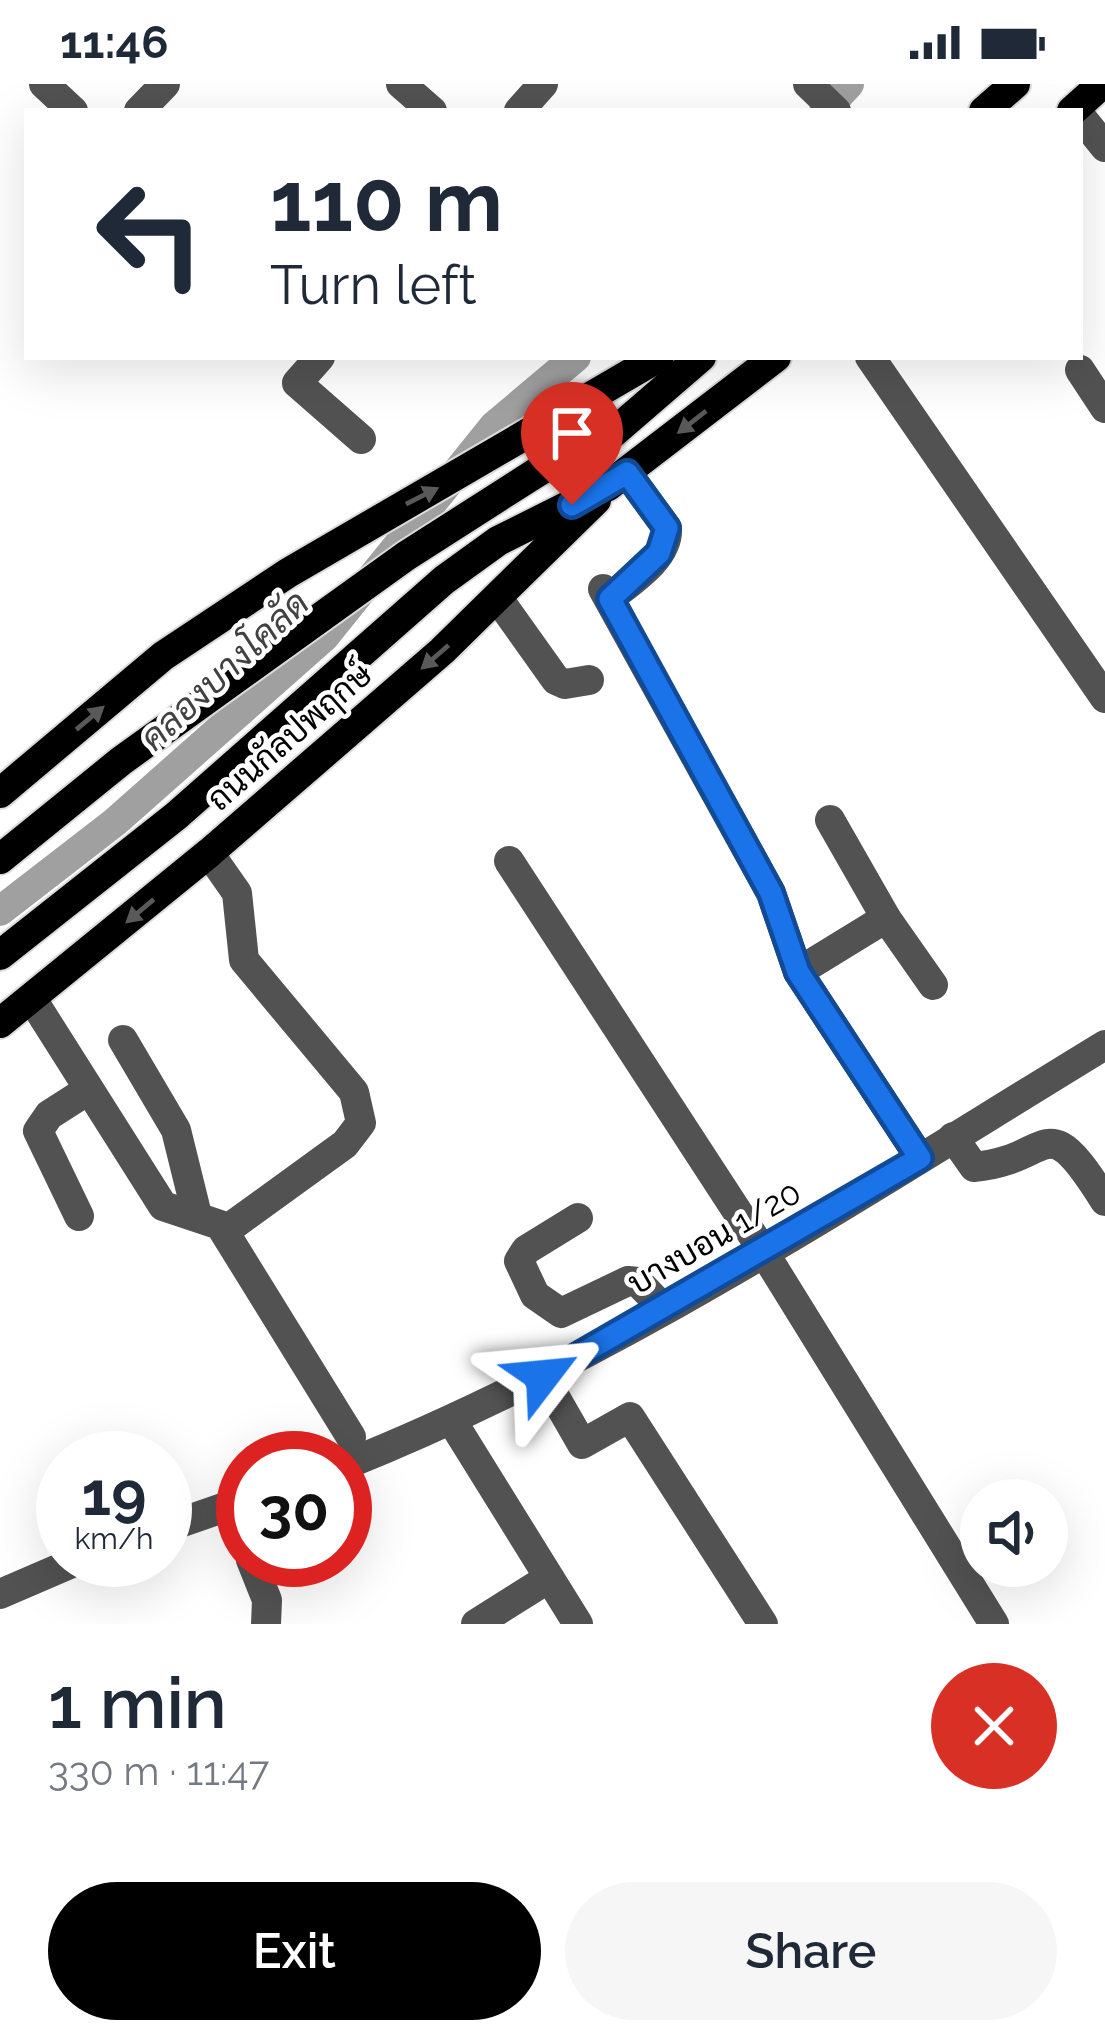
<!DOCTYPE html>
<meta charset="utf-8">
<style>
body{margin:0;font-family:Raleway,Sarabun,sans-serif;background:#f6f6f7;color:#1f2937;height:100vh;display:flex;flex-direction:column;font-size:45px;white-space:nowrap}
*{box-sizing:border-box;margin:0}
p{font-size:39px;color:#747a83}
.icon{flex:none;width:66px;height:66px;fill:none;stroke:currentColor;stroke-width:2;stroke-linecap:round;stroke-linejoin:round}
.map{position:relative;height:1540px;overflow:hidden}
.drawer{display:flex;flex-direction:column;background:#fff;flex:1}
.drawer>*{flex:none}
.guide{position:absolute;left:24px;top:24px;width:1059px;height:252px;border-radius:0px;box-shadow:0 12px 48px #0002;background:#fff;color:#1f2937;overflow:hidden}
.controls{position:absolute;left:960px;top:1395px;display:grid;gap:24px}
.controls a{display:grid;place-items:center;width:108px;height:108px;border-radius:50%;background:#fff;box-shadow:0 12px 48px #0002;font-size:60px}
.speed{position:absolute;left:36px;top:1347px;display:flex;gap:24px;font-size:60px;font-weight:700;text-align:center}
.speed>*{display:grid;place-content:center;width:156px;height:156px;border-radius:50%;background:#fff;box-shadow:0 12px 48px #0002;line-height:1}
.speed small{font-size:30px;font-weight:400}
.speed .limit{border:18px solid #d22;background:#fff;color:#111}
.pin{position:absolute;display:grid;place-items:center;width:102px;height:102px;color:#fff;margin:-123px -51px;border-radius:50% 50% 50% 0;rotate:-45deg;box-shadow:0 0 12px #0007}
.pin .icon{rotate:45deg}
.me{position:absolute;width:132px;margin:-66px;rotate:61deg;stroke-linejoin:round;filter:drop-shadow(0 0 9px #0008)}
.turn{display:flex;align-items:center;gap:42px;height:252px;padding:0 48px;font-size:54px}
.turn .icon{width:156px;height:156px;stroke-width:2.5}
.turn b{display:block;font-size:84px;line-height:102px}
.round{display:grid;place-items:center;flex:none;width:126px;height:126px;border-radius:63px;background:#f6f6f7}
.overview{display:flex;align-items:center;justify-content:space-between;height:204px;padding:0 48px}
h1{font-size:72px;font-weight:600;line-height:90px}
.action{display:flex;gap:24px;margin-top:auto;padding:24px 48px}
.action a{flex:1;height:138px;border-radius:72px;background:#000;color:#fff;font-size:48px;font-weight:600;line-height:138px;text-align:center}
.action a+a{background:#f6f6f7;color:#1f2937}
.status{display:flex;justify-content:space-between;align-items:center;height:84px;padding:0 60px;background:#fff;direction:ltr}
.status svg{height:33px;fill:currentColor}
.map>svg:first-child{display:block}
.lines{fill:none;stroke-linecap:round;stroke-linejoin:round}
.canal{stroke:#a0a0a0;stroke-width:30}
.major-casing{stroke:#dbdbdb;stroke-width:34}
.minor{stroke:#525252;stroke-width:30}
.major{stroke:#000;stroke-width:30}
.oneway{fill:#595959}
.route-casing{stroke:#114b97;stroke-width:30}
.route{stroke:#1a73e8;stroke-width:21}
.labels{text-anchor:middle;stroke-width:9;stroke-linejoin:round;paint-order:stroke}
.street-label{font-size:33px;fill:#000;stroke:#fff}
.water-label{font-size:36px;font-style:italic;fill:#414141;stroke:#fff}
</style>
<div class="status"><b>11:46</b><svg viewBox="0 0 49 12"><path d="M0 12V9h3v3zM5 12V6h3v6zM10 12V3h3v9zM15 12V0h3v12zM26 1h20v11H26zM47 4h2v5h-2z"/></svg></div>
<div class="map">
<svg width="1105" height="1540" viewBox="0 0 1105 1540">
<rect width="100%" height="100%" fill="#fff"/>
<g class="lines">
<g class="canal">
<path d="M824,27L849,0"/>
<path d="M0,827L115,738L324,553L494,342L576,273"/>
</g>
<g class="major-casing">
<g id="major">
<path d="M984,27L1015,0"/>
<path d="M1072,27L1102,0"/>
<path d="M0,709L163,572L288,489L659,273"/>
<path d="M0,775L121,677L406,472L539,387L613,349L701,273"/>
<path d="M0,871L176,732L444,496L498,457L608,402L776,273"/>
<path d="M0,939L209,769L442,567L596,416"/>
</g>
</g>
<g class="minor">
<path d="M44,0L73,27"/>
<path d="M401,0L432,27"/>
<path d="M808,0L836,27"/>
<path d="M139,27L165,0"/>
<path d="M519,27L543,0"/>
<path d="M1080,32L1105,63"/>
<path d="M320,273L297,299L361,355"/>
<path d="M870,273L1105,614"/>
<path d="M1080,286L1105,324"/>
<path d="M603,505L771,809L798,888L920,1074"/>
<path d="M609,515C631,497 669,474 667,444L627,389"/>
<path d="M499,516L556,596L565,600L589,596"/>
<path d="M209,769L237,809L244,876L354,1008L361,1039L345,1060L225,1147"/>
<path d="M509,777L763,1167L994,1540"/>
<path d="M886,834L933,901"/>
<path d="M798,888L886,834L830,736"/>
<path d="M32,915L163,1122L220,1141L351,1353"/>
<path d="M123,956L176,1046L197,1131"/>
<path d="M953,1053L974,1083C1054,1076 1043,1018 1105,1117"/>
<path d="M79,1132L38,1047L49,1031L88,1006"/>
<path d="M578,1134L526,1166L519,1177L535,1211L561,1229L628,1197L638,1198L663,1224"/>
<path d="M543,1292L582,1360L630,1333L763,1540"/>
<path d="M452,1337L578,1540"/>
<path d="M345,1381C613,1274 859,1111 1105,961"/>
<path d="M165,1444L243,1417"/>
<path d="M251,1476L267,1516L266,1540"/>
<path d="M0,1510L79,1476"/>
<path d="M476,1540L549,1494"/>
</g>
<use href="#major" class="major"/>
</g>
<defs><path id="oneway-solid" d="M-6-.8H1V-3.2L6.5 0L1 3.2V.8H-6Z" transform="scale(3)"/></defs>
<g class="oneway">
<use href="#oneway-solid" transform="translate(692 338) rotate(142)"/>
<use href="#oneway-solid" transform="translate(422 412) rotate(-27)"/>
<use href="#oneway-solid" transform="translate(435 573) rotate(139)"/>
<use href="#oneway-solid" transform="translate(90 634) rotate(-40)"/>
<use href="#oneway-solid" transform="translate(140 827) rotate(140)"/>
</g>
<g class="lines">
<g class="route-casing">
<path id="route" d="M543,1292L920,1074L798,888L771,809L610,515L659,469L667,444L627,389L572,421"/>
</g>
<use href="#route" class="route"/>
</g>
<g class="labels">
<g class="street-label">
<text transform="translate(289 652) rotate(-41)" y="12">ถนนกัลปพฤกษ์</text>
<text transform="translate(714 1153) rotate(-30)" y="12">บางบอน 1/20</text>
</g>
<g class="water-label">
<text transform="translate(224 586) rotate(-43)" y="13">คลองบางโคลัด</text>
</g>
</g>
</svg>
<div class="controls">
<a><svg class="icon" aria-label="sound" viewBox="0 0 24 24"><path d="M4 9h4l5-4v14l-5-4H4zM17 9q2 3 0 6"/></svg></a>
</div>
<div class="speed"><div>19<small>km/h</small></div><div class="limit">30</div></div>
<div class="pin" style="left:572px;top:421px;background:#d93025"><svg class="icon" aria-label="arrive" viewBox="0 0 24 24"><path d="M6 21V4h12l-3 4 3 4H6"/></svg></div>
<svg class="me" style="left:543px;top:1292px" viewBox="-20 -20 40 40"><path d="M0-17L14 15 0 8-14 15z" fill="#1a73e8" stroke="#fff" stroke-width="4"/></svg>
<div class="guide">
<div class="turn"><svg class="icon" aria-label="left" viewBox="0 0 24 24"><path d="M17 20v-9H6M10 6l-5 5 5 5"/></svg><div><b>110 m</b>Turn left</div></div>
</div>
</div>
<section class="drawer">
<div class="overview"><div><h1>1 min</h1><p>330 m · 11:47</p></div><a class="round" style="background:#d93025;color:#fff"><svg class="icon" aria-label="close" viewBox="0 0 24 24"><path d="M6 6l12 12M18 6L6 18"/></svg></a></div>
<div class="action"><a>Exit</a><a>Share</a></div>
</section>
